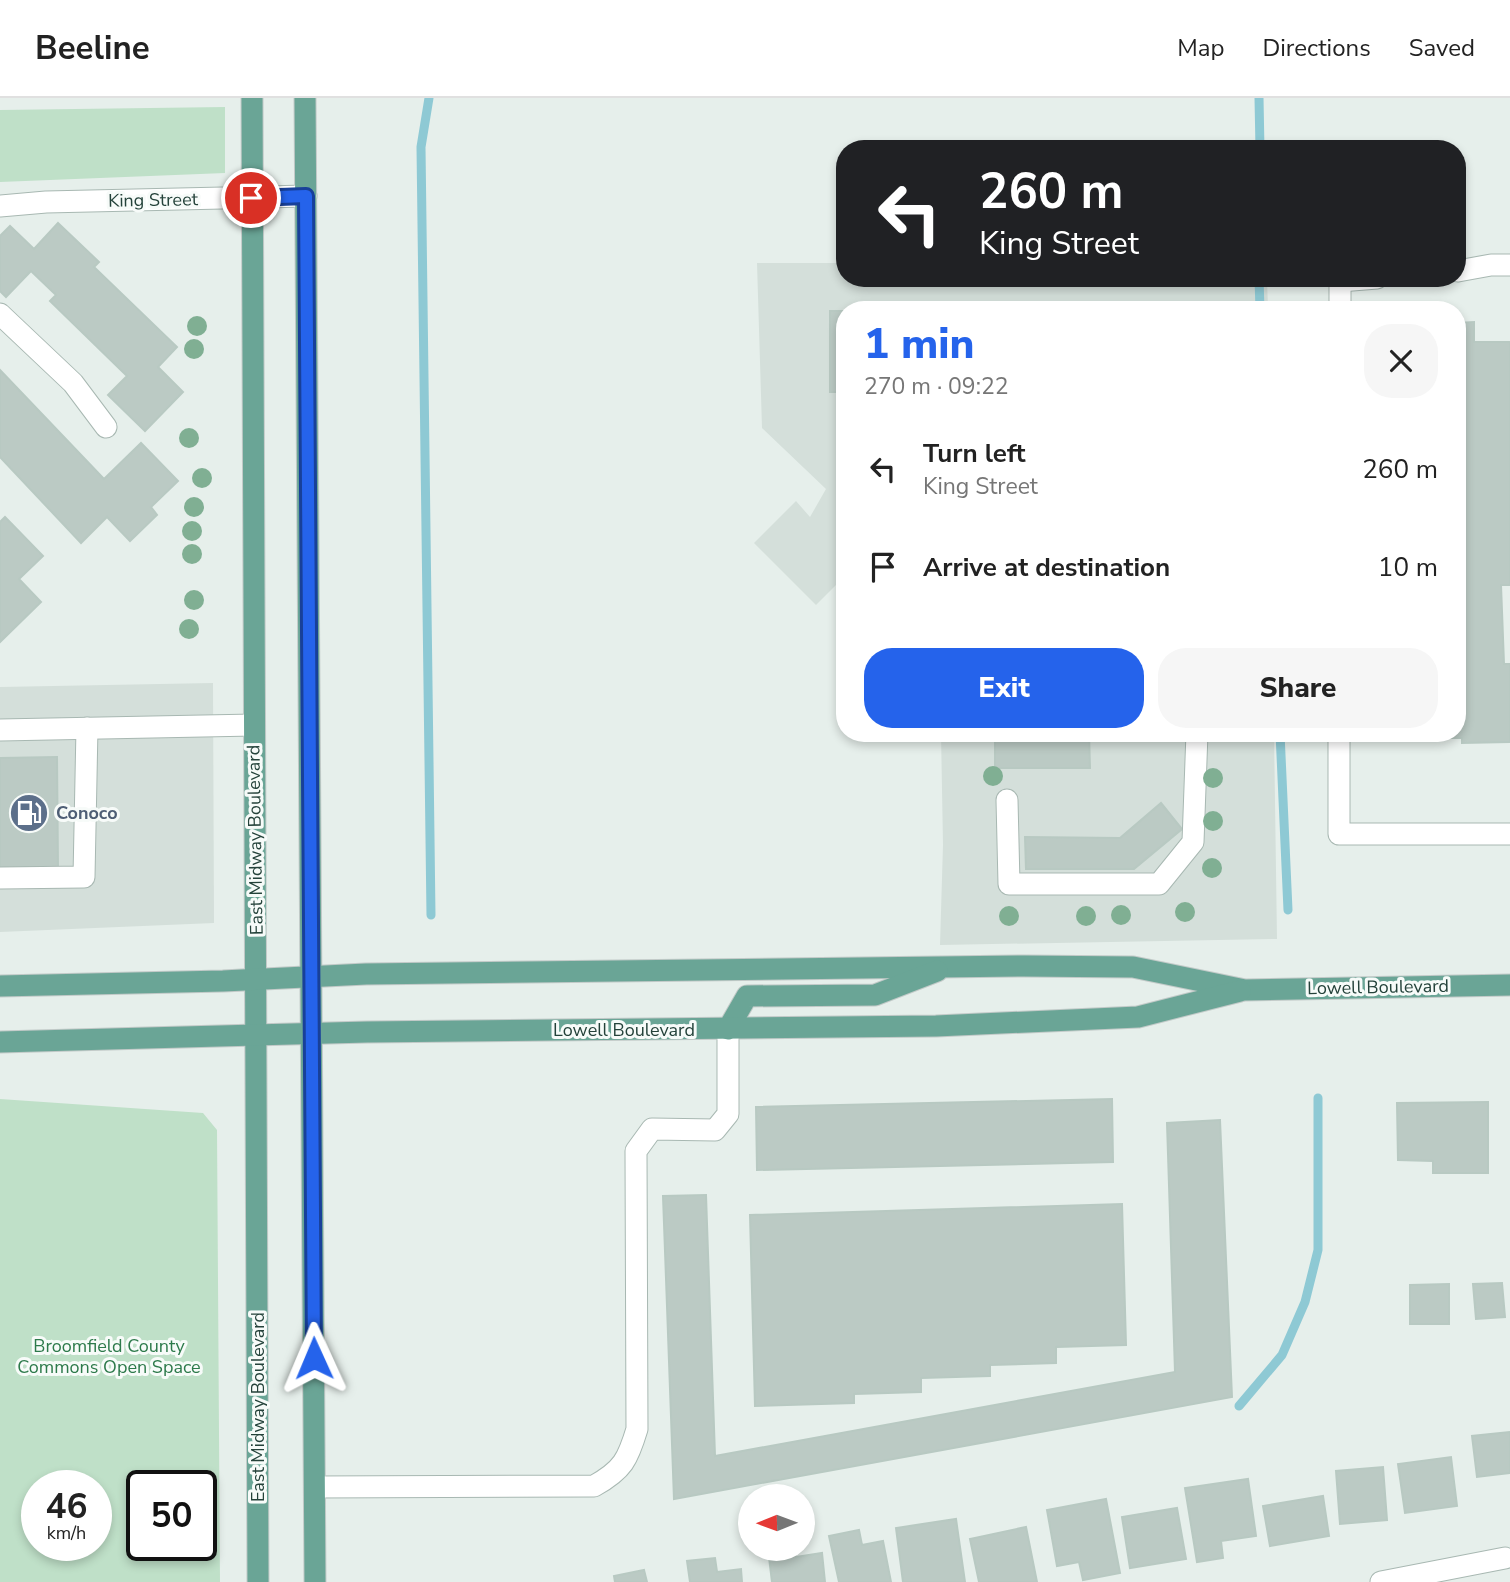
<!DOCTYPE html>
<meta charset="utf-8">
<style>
body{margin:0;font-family:"Nunito Sans",sans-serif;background:#f6f6f6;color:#222;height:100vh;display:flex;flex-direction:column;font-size:26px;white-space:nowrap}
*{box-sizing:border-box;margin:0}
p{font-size:23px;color:#767676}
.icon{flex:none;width:38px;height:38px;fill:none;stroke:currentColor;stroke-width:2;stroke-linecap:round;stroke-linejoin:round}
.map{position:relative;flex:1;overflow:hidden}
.panel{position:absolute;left:836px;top:203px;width:630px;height:441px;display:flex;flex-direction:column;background:#fff;border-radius:28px;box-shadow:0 4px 10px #0003}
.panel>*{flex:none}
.guide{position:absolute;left:836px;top:42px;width:630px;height:147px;border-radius:28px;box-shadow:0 4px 10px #0003;background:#202124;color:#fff;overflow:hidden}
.needle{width:46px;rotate:269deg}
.controls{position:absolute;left:738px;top:1386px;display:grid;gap:14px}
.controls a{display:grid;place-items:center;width:77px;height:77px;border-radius:50%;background:#fff;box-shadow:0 4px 10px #0003;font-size:35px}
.speed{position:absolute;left:21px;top:1372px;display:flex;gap:14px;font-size:35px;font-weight:700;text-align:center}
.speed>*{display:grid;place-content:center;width:91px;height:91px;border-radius:50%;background:#fff;box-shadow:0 4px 10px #0003;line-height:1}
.speed small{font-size:18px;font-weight:400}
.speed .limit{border:4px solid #111;border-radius:10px;background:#fff;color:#111}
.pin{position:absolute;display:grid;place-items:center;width:60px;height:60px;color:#fff;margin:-30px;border:4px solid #fff;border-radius:50%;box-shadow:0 2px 7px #0007}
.me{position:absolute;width:77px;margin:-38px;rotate:359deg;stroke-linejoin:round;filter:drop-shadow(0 0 5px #0008)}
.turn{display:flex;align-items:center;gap:24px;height:147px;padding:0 28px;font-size:32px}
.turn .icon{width:91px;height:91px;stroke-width:2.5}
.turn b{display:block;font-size:49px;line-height:60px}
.round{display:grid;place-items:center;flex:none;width:74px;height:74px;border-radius:28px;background:#f6f6f6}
.head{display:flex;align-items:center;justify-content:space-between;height:119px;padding:0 28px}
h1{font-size:42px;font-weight:800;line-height:52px;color:#2563eb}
.cta{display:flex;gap:14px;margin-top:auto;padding:14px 28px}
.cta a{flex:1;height:80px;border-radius:28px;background:#2563eb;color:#fff;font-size:28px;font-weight:800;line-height:80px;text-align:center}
.cta a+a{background:#f6f6f6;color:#222}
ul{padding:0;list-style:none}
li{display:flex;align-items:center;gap:21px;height:98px;padding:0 28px}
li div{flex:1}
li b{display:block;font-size:26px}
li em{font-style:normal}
header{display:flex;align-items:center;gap:42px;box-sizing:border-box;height:98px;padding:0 35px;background:#fff;border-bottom:2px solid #e0e0e0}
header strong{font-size:33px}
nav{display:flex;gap:38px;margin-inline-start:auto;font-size:24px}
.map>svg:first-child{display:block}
.built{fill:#d4dfda}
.green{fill:#bfe0c8;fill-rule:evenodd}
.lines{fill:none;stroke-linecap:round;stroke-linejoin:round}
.stream{stroke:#8ec9d4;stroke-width:9}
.building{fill:#bbcac4;stroke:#b8c9c2;stroke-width:2}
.minor-casing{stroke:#a8b8b2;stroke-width:23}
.major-casing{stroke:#c2cac8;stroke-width:23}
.minor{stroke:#fff;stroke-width:21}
.major{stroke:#6aa596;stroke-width:21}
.tree{fill:#80af93}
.route-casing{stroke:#184099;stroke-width:18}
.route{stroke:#2563eb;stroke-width:12}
.labels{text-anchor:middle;stroke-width:6;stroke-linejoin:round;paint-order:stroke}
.street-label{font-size:18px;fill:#24423a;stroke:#f7fbf9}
.service-label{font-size:18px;font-weight:bold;fill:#4e5e75;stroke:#f7fbf9;text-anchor:start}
.park-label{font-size:18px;fill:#2d7a4b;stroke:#f7fbf9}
</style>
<header>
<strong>Beeline</strong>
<nav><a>Map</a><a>Directions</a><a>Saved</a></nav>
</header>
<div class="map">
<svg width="1510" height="1484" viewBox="0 0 1510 1484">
<rect width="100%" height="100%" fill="#e6efeb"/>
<g class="built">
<path d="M757,165H845V180H1267L1268,212H845V478L816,507L754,445L796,403L810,419L826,391L762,330Z"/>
<path d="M213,585L214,825L0,834V589Z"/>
<path d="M941,635H1274L1277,841L940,847L943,747Z"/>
</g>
<g class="green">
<path d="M225,9V75L0,84V12Z"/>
<path d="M0,1001L203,1015L217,1032L220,1484H0ZM37,1388H96V1447H37ZM142,1388H201V1447H142Z"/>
</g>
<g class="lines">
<g class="stream">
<path d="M429,0L421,49L431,817"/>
<path d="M1259,0L1260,51"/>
<path d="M1259,180L1260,212"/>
<path d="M1280,635L1288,812"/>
<path d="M1239,1308L1282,1257L1305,1204L1318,1152V1000"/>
</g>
</g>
<g class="building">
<path d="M58,125L99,164L94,169L177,249L158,269L183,294L145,333L108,297L127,278L50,203L56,197L31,173L6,199L0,193V138L10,128L34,151Z"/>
<rect x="830" y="213" width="15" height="81"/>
<path d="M1474,224V244H1510V487H1501L1504,566H1510V644L1462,645V640H1432V635H1458V225Z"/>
<path d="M0,272L104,381L141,345L178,383L151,409L157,417L130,443L107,419L81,445L0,359Z"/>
<path d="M5,419L43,458L19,481L41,504L0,544V424Z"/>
<path d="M995,635H1089L1090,670H995Z"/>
<path d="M57,659L58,771L0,772V660Z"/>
<path d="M1161,705L1182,731L1134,771H1026L1025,739L1120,740Z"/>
<path d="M1112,1001L1113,1064L757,1072L756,1009Z"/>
<path d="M1488,1004V1075H1433V1063L1398,1062L1397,1005Z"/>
<path d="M1220,1022L1232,1299L674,1401L663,1098L706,1097L715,1358L1175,1274L1167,1025Z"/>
<path d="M1122,1106L1126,1247L1056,1249V1265L990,1267V1278L921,1280V1294L854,1296V1305L755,1308L750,1117Z"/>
<path d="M1502,1185L1505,1219L1476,1221L1473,1186Z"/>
<path d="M1449,1186V1226H1410V1187Z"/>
<path d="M1510,1334V1375L1477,1379L1472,1338Z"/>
<path d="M1451,1359L1457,1408L1405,1415L1398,1366Z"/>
<path d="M1383,1369L1387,1422L1340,1426L1336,1373Z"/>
<path d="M1248,1381L1256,1438L1221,1443L1223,1460L1197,1464L1185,1390Z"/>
<path d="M1323,1398L1329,1438L1270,1448L1263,1408Z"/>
<path d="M1106,1401L1120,1475L1083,1482L1079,1464L1057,1468L1047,1412Z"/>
<path d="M1177,1410L1186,1461L1130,1470L1122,1419Z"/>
<path d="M956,1421L965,1484H903L896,1430Z"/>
<path d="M1026,1429L1037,1484H979L970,1441Z"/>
<path d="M859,1432L862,1447L883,1443L891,1484H839L829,1438Z"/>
<path d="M768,1451H794L796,1459L822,1455L825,1484H772Z"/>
<path d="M715,1460L717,1474L741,1471L742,1484H690L687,1463Z"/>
<path d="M644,1472L647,1484H615L614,1478Z"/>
</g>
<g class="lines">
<g class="minor-casing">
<g id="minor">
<path d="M0,108L46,104L306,98"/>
<path d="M1458,173L1491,167H1510"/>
<path d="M1340,183L1377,180"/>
<path d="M1340,212V180"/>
<path d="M0,216L73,285L106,329"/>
<path d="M0,632L254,627"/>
<path d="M1339,635V736H1510"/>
<path d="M1007,702L1009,786H1159L1193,744L1197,635"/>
<path d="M0,780L84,779L87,630"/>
<path d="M315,1389L594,1388C623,1372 628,1361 637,1331L636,1053L652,1031L715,1032L728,1016V931"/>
<path d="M1381,1484L1505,1460"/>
</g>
</g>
<g class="major-casing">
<g id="major">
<path d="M252,0L258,1484"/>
<path d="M305,0L315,1484"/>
<path d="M0,888L223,883L366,876L1024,868L1133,869L1245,892L1510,887"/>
<path d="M728,931L747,898L875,897L937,873"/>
<path d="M0,944L367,934L936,928L1138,919L1240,893"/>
</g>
</g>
<use href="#minor" class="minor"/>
<use href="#major" class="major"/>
</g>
<g class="tree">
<circle cx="197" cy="228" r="10"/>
<circle cx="194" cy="251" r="10"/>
<circle cx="189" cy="340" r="10"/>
<circle cx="202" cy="380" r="10"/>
<circle cx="194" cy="409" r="10"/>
<circle cx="192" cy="433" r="10"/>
<circle cx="192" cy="456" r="10"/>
<circle cx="194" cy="502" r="10"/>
<circle cx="189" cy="531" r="10"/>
<circle cx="993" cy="678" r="10"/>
<circle cx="1213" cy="680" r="10"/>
<circle cx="1213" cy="723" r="10"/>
<circle cx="1212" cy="770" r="10"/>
<circle cx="1185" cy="814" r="10"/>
<circle cx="1121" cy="817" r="10"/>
<circle cx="1009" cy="818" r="10"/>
<circle cx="1086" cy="818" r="10"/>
</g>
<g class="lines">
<g class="route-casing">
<path id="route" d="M251,100L306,98L314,1260"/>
</g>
<use href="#route" class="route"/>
</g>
<defs>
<g id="fuel-disc" transform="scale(2.0125)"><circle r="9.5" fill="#5c6f8a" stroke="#f7fbf9"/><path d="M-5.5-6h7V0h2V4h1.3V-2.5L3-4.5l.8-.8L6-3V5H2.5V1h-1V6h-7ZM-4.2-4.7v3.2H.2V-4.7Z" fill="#fff"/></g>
</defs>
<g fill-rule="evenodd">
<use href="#fuel-disc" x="29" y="715"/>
</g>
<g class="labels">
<g class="street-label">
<text transform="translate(153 102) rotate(-1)" y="6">King Street</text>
<text transform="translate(255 742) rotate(-91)" y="6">East Midway Boulevard</text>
<text transform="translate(1378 889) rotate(-1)" y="6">Lowell Boulevard</text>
<text x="624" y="938">Lowell Boulevard</text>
<text transform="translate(258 1309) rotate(-90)" y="6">East Midway Boulevard</text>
</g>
<g class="service-label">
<text x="56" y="721">Conoco</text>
</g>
<g class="park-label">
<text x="109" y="1254">Broomfield County<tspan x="109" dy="21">Commons Open Space</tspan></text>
</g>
</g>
</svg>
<div class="controls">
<a><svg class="needle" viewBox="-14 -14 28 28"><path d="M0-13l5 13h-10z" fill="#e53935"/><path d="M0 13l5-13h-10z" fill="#767676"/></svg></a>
</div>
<div class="speed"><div>46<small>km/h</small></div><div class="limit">50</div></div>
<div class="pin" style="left:251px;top:100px;background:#d93025"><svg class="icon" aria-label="arrive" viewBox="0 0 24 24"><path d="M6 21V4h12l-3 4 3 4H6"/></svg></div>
<svg class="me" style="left:314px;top:1260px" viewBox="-20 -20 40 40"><path d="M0-17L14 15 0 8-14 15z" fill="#2563eb" stroke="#fff" stroke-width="4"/></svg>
<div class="guide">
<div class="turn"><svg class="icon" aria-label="left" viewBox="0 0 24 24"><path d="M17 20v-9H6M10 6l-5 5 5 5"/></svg><div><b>260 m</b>King Street</div></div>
</div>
<section class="panel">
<div class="head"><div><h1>1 min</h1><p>270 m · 09:22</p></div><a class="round"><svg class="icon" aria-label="close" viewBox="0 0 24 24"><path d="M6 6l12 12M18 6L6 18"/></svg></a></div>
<ul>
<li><svg class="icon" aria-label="left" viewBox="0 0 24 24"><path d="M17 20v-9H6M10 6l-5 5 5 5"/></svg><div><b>Turn left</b><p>King Street</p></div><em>260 m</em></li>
<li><svg class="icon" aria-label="arrive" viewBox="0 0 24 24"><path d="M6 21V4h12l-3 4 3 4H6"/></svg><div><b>Arrive at destination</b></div><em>10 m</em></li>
</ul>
<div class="cta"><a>Exit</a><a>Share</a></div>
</section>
</div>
